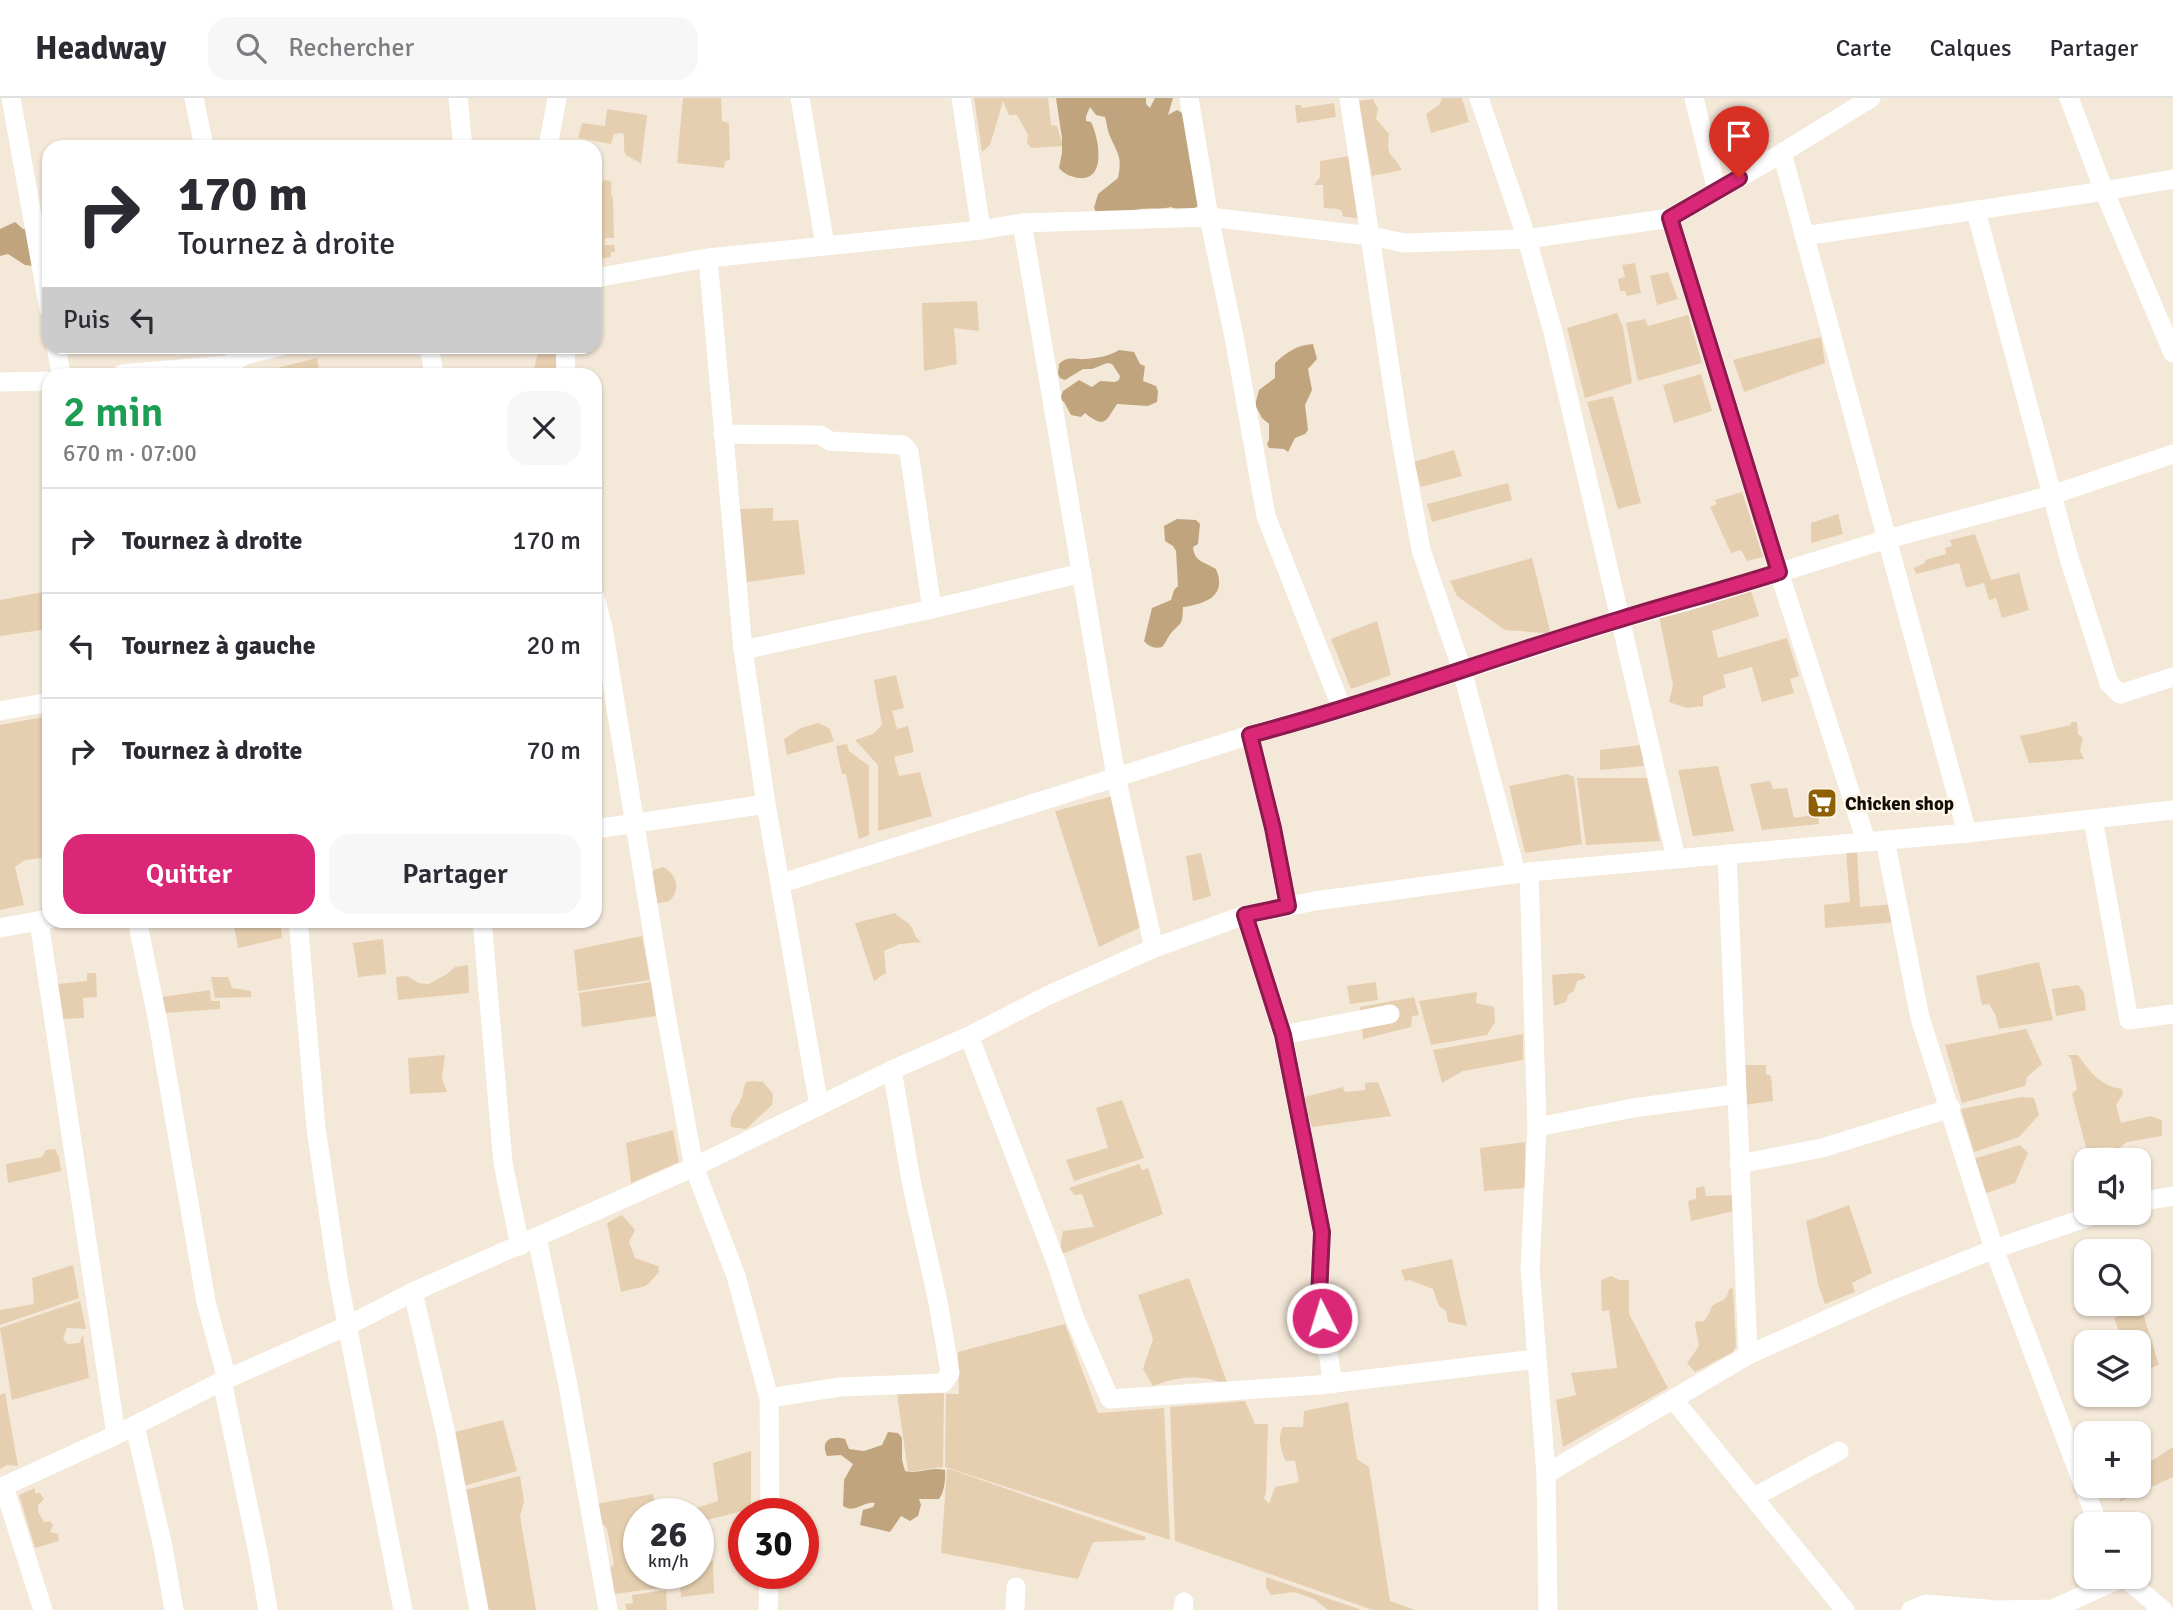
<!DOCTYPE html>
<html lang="fr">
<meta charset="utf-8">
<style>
body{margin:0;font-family:Signika,sans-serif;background:#f7f7f7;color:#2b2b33;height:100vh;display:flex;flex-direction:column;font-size:26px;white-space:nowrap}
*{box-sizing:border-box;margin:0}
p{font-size:23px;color:#7c7c81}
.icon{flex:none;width:38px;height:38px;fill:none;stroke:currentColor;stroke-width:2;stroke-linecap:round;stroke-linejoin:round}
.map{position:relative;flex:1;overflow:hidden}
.side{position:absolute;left:42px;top:270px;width:560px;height:560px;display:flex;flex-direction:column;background:#fff;border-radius:21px;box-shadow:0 2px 5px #0004}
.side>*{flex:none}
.top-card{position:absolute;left:42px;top:42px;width:560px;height:214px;border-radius:21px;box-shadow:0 2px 5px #0004;background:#fff;color:#2b2b33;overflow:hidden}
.fabs{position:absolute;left:2074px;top:1050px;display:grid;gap:14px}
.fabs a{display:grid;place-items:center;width:77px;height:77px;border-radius:14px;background:#fff;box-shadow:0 2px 5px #0004;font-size:35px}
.speed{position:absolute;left:623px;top:1400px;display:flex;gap:14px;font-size:35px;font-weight:700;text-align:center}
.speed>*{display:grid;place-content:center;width:91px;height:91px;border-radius:50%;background:#fff;box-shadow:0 2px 5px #0004;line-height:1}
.speed small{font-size:18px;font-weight:400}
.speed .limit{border:10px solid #d22;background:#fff;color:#111}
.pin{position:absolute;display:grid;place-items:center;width:60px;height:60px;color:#fff;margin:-72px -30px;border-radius:50% 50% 50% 0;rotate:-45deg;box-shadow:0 0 7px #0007}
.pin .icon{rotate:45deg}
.me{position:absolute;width:77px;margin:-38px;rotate:355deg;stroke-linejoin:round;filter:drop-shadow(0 0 5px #0008)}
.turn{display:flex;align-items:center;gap:24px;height:147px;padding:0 21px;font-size:32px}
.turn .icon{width:91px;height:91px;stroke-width:2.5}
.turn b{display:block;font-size:49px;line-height:60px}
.then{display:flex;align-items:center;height:66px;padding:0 21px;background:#0003;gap:14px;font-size:26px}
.round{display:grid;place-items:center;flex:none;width:74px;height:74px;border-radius:21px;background:#f7f7f7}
.summary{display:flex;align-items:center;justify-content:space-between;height:119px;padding:0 21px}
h1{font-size:42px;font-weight:600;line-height:52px;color:#1e9e55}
.button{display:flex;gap:14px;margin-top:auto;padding:14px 21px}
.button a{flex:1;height:80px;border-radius:21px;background:#db2777;color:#fff;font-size:28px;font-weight:600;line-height:80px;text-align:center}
.button a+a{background:#f7f7f7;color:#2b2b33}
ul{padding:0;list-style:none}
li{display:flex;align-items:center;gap:21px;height:105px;padding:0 21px;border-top:2px solid #e1e1e2}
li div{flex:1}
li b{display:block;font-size:26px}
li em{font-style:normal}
header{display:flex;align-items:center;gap:42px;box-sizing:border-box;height:98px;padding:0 35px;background:#fff;border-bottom:2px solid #e1e1e2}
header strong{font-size:33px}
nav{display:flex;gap:38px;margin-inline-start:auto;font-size:24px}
.search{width:490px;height:63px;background:#f7f7f7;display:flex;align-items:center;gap:18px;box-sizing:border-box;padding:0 24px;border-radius:21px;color:#7c7c81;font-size:26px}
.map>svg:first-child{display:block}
.green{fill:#e6cfb0}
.forest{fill:#c0a47d}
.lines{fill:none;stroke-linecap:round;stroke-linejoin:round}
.minor{stroke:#fff;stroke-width:19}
.route-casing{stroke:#8e194d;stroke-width:18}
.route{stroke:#db2777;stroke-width:12}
.labels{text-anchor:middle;stroke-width:5;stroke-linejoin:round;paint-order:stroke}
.poi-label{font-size:19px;font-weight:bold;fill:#110d08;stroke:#fff6e8;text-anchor:start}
</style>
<header>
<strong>Headway</strong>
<div class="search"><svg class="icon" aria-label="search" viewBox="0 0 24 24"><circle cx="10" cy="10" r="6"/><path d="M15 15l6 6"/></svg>Rechercher</div>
<nav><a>Carte</a><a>Calques</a><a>Partager</a></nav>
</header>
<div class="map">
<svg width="2173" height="1512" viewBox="0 0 2173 1512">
<rect width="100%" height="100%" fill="#f4e8d8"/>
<g class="green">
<path d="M683,0H721L722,23L729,25L730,62L725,63L724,70L677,65Z"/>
<path d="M974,0H1048L1051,27L1057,28L1063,48L1031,50L1027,45L1028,37L1017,17H1009L1003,3L990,47L982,54Z"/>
<path d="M1442,0H1462L1469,24L1431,35L1426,16L1440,6Z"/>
<path d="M1373,1L1378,11L1376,21L1389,36C1386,62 1392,53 1402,72L1372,78L1358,3Z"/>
<path d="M1334,5L1336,19L1297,25L1295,7H1301L1302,10Z"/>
<path d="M607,11L647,17L641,66C637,62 629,60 626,57C622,52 626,42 623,35L614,36L611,46L578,40L582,25L605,28Z"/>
<path d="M1349,58L1360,121L1342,118L1343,115L1339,111L1324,110L1323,87H1314L1320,79V63Z"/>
<path d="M603,82L611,83C613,89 609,94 613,101L614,140H605L604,147H614L615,154H611V159L595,162V158H598L597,145L595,144L597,90L601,91Z"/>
<path d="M1635,165L1641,195L1627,198L1625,193H1620L1618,181L1625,179L1622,167Z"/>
<path d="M1668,174L1678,201L1657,207L1650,178Z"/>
<path d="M977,203L979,233L954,230L957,266L924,273L922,205Z"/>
<path d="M1617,215L1623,229L1632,285L1585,300L1567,230Z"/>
<path d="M1688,217L1702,265L1638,283L1626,225L1645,221L1648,228Z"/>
<path d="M1821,239L1825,265L1744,294L1733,262Z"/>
<path d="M539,249H559V269L554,270L553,276H533Z"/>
<path d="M317,260L320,276H274L273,271Z"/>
<path d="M1701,276L1712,313L1674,325L1663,287Z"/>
<path d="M1613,298L1641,405L1618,411L1587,304Z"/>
<path d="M1454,352L1462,378L1421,389L1414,364Z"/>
<path d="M1508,385L1512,402L1432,424L1427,406Z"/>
<path d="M1742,394L1763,459L1747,463L1741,452L1731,455L1710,409L1717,406L1715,402Z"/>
<path d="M773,410V423L798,422L805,476L747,484L740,411Z"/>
<path d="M1838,416L1843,436L1811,445V425Z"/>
<path d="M1975,436L1991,482L2019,475L2029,512L2002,520L1996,500L1989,502L1984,485L1966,490L1959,465L1916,476L1914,470L1925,465V462L1946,456L1945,450L1952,448L1950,442Z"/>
<path d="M1532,460L1550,533L1546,535L1505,532L1457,498L1450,483Z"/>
<path d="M49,493V531L0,538V502Z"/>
<path d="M1751,493L1759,518L1712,533L1718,560L1787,540L1799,578L1790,581L1794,595L1762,604L1752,569L1723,577L1726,589L1703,598V608L1687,610L1669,604L1673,587L1659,518Z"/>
<path d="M1377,523L1391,577L1351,591L1331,541Z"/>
<path d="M896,577L904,610L892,613L897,631L908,628L914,654L894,659L899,678L920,674L932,718L878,733V667L855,642L873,636L882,627L874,582Z"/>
<path d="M49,618V759L25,762L15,769L24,807L0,812V627Z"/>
<path d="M2071,624H2077L2078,636L2083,640L2080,653L2084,661L2029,665L2020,638L2071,627Z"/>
<path d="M818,625L829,630L834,643L787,657L784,641L801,630Z"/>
<path d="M847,646L849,653L869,668V737L859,741L846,676H842L836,648Z"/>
<path d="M1641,647L1644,668L1600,672V652Z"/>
<path d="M1718,668L1734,733L1693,738L1678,672Z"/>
<path d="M1567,676L1574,679L1582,746L1525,755L1509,688Z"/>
<path d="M1577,680H1647L1660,743L1586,747Z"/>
<path d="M1770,683L1773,691L1787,690L1794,720L1818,716L1819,726L1762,732L1750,686Z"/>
<path d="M1113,698L1141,829L1099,849L1055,713Z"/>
<path d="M1857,753L1860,809L1894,806L1896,824L1825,830L1824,807L1850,804L1846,754Z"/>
<path d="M1201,755L1211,798L1193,803L1186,758Z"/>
<path d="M663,769C676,776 682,791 669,803L655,806L647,780L654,772Z"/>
<path d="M895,815C900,821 908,823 912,830C916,837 914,840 922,844L900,846L884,853L886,875L874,883L855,825Z"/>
<path d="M233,823H280L282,840L238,850Z"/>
<path d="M642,838L650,882L578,893L574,852Z"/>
<path d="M383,841L386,876L358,879L353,845Z"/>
<path d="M2039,864L2053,922L1999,931L1995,916L1989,906L1982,907L1976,878Z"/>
<path d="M468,867L469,895L398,902L396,879L407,878L419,885L429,886L447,876L455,869Z"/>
<path d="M87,875H96L97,899L83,900L84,920L63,921L57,886L87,883Z"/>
<path d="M1576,875L1584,876L1586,880L1577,883L1574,893L1568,897L1566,904L1554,908L1552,877Z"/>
<path d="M211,879H228L232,890L251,893V899L215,900Z"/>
<path d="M651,884L656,918L582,929C580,918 582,904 578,895Z"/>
<path d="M1376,884L1378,902L1350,906L1347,888Z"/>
<path d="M2078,887L2084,895L2086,912L2056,918L2052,891Z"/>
<path d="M210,892L211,903H220V911L164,915L162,899Z"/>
<path d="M1477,894L1476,905L1494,909L1495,924L1487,937L1431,947L1419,903Z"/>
<path d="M1414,899L1419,917L1412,918L1411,929L1363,941L1360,909Z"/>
<path d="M2026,931L2042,966L2027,979L2025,988L1962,1005L1945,947Z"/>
<path d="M1523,936V962L1463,973L1442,985L1433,952Z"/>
<path d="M445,957L442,980L447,994L410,996L408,960Z"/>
<path d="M2067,957H2078C2090,974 2100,988 2122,991L2123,996L2116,1007L2121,1025L2150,1018L2162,1022V1038L2127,1044L2116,1053L2114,1049L2086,1050L2072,996L2077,991L2071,961Z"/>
<path d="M1742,967H1766V976L1771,978L1773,1003L1744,1007Z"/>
<path d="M752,983L763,984L773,996L772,1007L746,1031L731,1029C728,1017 737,1011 741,1001C744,995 743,990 746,984Z"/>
<path d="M1378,984L1391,1018L1312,1029L1301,1000L1343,989L1345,994L1365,992V985Z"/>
<path d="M2021,999L2034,1000L2039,1017L2019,1039L1974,1054L1961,1011Z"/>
<path d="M1122,1002L1144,1060L1074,1083L1066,1062L1108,1050L1096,1010Z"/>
<path d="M673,1032L679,1064L631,1085L626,1045Z"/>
<path d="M1525,1044V1090L1484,1093L1480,1050Z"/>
<path d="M2020,1047L2028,1055L2015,1085L1984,1096L1973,1061Z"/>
<path d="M55,1051L59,1059L61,1073L8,1085L6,1066L42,1059L46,1052Z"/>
<path d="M1139,1066L1142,1072L1148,1070L1163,1116L1062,1156L1060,1152L1063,1133L1094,1129L1082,1096L1075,1097L1069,1090Z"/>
<path d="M1704,1088L1706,1098L1733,1097L1734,1113L1691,1123L1688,1103L1696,1101V1090Z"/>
<path d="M1849,1107L1872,1175L1852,1185L1855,1194L1825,1206L1818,1186L1806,1123Z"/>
<path d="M622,1117L635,1132L629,1144L635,1160L658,1168L659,1174L646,1188L621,1194L607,1125Z"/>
<path d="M1452,1161L1467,1228L1448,1224L1446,1213L1439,1208L1433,1191L1409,1182L1405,1183L1401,1172Z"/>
<path d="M73,1167L79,1200L0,1227V1212L34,1206L32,1180Z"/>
<path d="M1611,1178L1619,1182H1629V1216L1668,1290L1563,1349L1556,1302L1576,1297L1571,1275L1617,1270L1609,1212L1602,1213L1601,1182Z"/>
<path d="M1189,1180L1228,1287C1200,1276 1180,1278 1153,1288L1143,1271L1153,1241L1138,1197Z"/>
<path d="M1733,1190L1736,1248L1733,1254L1695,1274L1687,1265L1699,1248L1695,1227L1696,1223L1703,1224L1709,1216L1712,1208C1720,1202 1727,1204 1729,1191Z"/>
<path d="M80,1203L86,1231L67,1230L63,1241L68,1246L79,1245L83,1237L89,1280L12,1302L0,1230Z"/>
<path d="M2141,1209L2159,1267L2139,1275L2138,1244H2123L2114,1220Z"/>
<path d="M1065,1226L1098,1315L1164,1310L1170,1442L945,1369L946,1296H959L958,1254Z"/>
<path d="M5,1295L18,1368L7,1367L0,1371V1297Z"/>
<path d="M944,1295L943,1369L908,1374L897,1296Z"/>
<path d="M1245,1303L1255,1326H1268L1266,1395L1264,1400L1269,1406L1275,1389L1299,1384L1295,1363H1286C1281,1353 1277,1339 1283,1329H1303L1304,1313L1348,1304L1357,1361L1369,1369L1390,1503L1415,1512H1373L1175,1443L1170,1309Z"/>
<path d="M503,1322L517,1373L463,1388L451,1335Z"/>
<path d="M2173,1349V1379L2119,1404L2127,1388H2138L2139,1371Z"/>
<path d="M751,1353V1411L698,1424V1416H678L718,1403L713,1365Z"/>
<path d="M947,1371H949L1146,1439L1145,1442L1093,1444L1078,1481L941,1455Z"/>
<path d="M520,1378L524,1404L520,1418L536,1512H486L465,1392Z"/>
<path d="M35,1390V1395H40L44,1401L38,1407V1414L44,1424L50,1423L53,1427L50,1434L58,1436L59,1443L35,1450L19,1397Z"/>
<path d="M653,1396L656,1416H639V1475H666L668,1489L614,1496L610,1470L614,1466L607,1431L599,1422L595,1406Z"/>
<path d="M698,1463H713L714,1495L681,1499L679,1475H698Z"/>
<path d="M1266,1479L1362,1512H1328L1314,1501L1294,1494L1271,1497L1266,1489Z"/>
<path d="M666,1492L667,1512H627L625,1506L633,1505L632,1497Z"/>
</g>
<g class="forest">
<path d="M1056,0H1146V6L1150,10L1155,0H1173L1168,17L1177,12L1185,17L1199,107C1193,113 1178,113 1171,109C1153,113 1137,106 1124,119L1096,114L1094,110L1098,96L1118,80C1123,58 1117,55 1109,36C1107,31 1107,25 1105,19L1096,17L1090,9L1086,18V23L1091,24C1099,40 1107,83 1079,80C1071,79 1064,76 1059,70L1062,55V40Z"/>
<path d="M15,124L23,131L28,132L34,168L25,167L8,156L0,158V131Z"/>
<path d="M1313,246L1317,261L1308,271L1312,292L1305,307L1308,332L1305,336L1295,340L1288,354L1284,351L1269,350L1267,346L1269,342V326L1262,320L1255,307L1259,292L1275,280V265C1287,254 1297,247 1313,246Z"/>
<path d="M1119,252L1134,254L1140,266L1145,268L1143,283L1156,288L1158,293L1157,304L1148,308L1117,306C1106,322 1106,332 1085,315L1081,319L1071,317L1064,304L1060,301L1063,293L1079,282L1092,289L1100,283L1115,284L1119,282L1120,278L1112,266L1107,265L1092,271H1083L1065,282L1060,280L1058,276L1059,266C1068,257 1075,262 1086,261C1097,260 1110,258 1119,252Z"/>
<path d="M1177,421L1196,422L1200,426L1198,446L1193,449C1194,464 1205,464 1216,471C1228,499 1204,506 1183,509C1182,526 1183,523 1172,534C1168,538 1166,545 1162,549C1155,551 1149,549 1144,543L1152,510L1171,502L1174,492L1178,488L1176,453L1173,448L1165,443L1164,428Z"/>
<path d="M888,1334L898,1335L902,1340V1362L905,1373C917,1377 930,1368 945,1372C946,1380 944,1395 939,1401H919L921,1407L918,1418L910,1423L901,1418L890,1434L860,1427L863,1412L873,1409L875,1405C863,1403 855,1416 843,1408L844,1382L853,1366L841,1357L827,1358C820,1342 831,1337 845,1341L849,1351L864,1353L882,1347Z"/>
</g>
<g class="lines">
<g class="minor">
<path d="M11,0L49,211"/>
<path d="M194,0L204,49"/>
<path d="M458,0L463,49"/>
<path d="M800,0L825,147"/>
<path d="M961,0L981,132"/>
<path d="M1189,0L1209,119L1235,244L1266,418L1342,611"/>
<path d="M1349,0L1400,336L1421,452L1462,572L1516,775"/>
<path d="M1479,0L1527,141L1553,234L1676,760"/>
<path d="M1694,0L1717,93"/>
<path d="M2069,0L2104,93L2173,255"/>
<path d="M548,49L557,0"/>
<path d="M1782,55L1967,735"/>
<path d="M1976,113L2069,460L2109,585L2120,596L2173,579"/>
<path d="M1670,120L1779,474L1866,743"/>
<path d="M1022,125L1116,679L1154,850"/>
<path d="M1804,138L2104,93L2173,81"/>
<path d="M708,160L743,552L766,706L819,1008"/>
<path d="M595,180L708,160L981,132L1022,125L1209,119L1371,138L1404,145L1527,141L1670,120L1782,55L1871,0"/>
<path d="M56,248L61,276"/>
<path d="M429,248L434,276"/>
<path d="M565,248L566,276"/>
<path d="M122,276L227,267L245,257L281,248"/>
<path d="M0,284L49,283"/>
<path d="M723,336L820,337L830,343L903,347L909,354L932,511"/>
<path d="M595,499L603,530L666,917L694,1069L736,1178L769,1300L770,1416"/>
<path d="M743,552L932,511L1082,475"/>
<path d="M0,613L49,604"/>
<path d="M1250,637L1273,730L1288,808"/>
<path d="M2093,721L2129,922L2173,916"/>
<path d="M595,731L766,706"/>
<path d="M1885,742L1920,920L1994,1151L2098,1426"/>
<path d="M1727,756L1748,1257"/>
<path d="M1529,774L1537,1029L1530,1170L1546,1376L1548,1512"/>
<path d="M782,785L1250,637L1342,611L1621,521L1698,500L1887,441L2052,397L2173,356"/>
<path d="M1245,817L1283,937L1322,1134L1319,1198L1333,1286"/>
<path d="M137,822L157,919L206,1204L227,1281"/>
<path d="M298,822L316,1030L338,1180L403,1512"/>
<path d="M482,822L503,1065L520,1148"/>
<path d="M39,823L116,1337"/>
<path d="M0,830L49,821"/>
<path d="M1283,937L1390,916"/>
<path d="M969,938L1056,1164L1074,1219L1110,1301L1318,1287L1535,1261"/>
<path d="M1537,1029L1633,1010L1737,996"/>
<path d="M1739,1066L1822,1050L1951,1010"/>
<path d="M2138,1104L2173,1098"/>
<path d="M537,1140L567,1282L608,1512"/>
<path d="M413,1194L446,1336L479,1512"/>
<path d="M222,1283L259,1460L268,1512"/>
<path d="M769,1300L840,1289L943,1285L950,1275L938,1204L912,1088L892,972"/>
<path d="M1673,1301L1845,1512"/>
<path d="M135,1328L163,1449L174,1512"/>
<path d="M1546,1376L1748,1257L1893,1192L1994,1151L2100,1115"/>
<path d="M4,1389L43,1512"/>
<path d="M0,1390L116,1337L222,1283L347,1228L413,1194L694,1069L892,972L969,938L1049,897L1154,850L1245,817L1315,803L1529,774L1967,735L2173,712"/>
<path d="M1754,1399L1839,1353"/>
<path d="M768,1512L769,1475"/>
<path d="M1015,1512L1016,1489"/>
<path d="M1183,1512L1184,1504"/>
<path d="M1911,1512L1926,1506L1998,1512L2053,1511L2124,1479L2163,1512"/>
</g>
</g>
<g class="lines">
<g class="route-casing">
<path id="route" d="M1322,1220L1319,1198L1322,1134L1283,937L1245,817L1288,808L1273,730L1250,637C1375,604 1497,558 1621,521C1673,505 1726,491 1779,474L1670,120L1739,80"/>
</g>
<use href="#route" class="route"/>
</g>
<defs>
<g id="supermarket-square" transform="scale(1.575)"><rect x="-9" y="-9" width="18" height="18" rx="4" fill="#8d6006" stroke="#fff6e8"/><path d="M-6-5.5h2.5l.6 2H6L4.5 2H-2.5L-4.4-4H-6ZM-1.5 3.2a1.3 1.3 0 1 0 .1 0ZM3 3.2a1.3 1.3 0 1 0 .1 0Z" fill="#fff"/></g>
</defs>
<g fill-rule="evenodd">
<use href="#supermarket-square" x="1822" y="705"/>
</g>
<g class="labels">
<g class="poi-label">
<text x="1845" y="712">Chicken shop</text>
</g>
</g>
</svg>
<div class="fabs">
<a><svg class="icon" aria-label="sound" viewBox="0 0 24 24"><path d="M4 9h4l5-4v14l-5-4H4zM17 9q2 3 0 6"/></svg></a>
<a><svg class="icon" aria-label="search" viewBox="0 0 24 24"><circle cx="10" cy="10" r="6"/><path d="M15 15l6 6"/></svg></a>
<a><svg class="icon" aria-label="layers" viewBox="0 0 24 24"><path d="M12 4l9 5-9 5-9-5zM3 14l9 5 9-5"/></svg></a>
<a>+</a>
<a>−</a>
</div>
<div class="speed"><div>26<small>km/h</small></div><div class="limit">30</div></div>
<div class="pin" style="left:1739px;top:80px;background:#d93025"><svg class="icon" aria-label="arrive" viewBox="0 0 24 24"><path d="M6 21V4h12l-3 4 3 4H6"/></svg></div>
<svg class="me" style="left:1322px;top:1220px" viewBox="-20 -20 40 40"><circle r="17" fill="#db2777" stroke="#fff" stroke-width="3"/><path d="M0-11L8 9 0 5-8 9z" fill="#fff"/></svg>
<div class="top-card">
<div class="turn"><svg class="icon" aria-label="right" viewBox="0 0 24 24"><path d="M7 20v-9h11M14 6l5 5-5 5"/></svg><div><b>170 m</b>Tournez à droite</div></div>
<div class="then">Puis<svg class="icon" aria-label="left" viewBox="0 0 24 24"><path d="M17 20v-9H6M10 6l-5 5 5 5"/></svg></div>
</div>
<section class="side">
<div class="summary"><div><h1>2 min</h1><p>670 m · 07:00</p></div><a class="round"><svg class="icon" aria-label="close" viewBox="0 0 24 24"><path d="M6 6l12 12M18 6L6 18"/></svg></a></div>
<ul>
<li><svg class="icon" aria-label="right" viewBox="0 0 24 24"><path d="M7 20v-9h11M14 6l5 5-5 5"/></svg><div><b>Tournez à droite</b></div><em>170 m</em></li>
<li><svg class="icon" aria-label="left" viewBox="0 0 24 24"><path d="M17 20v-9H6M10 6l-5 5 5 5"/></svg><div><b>Tournez à gauche</b></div><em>20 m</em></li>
<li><svg class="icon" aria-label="right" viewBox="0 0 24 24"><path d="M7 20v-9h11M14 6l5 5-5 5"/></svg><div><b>Tournez à droite</b></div><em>70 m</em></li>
</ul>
<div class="button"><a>Quitter</a><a>Partager</a></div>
</section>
</div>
